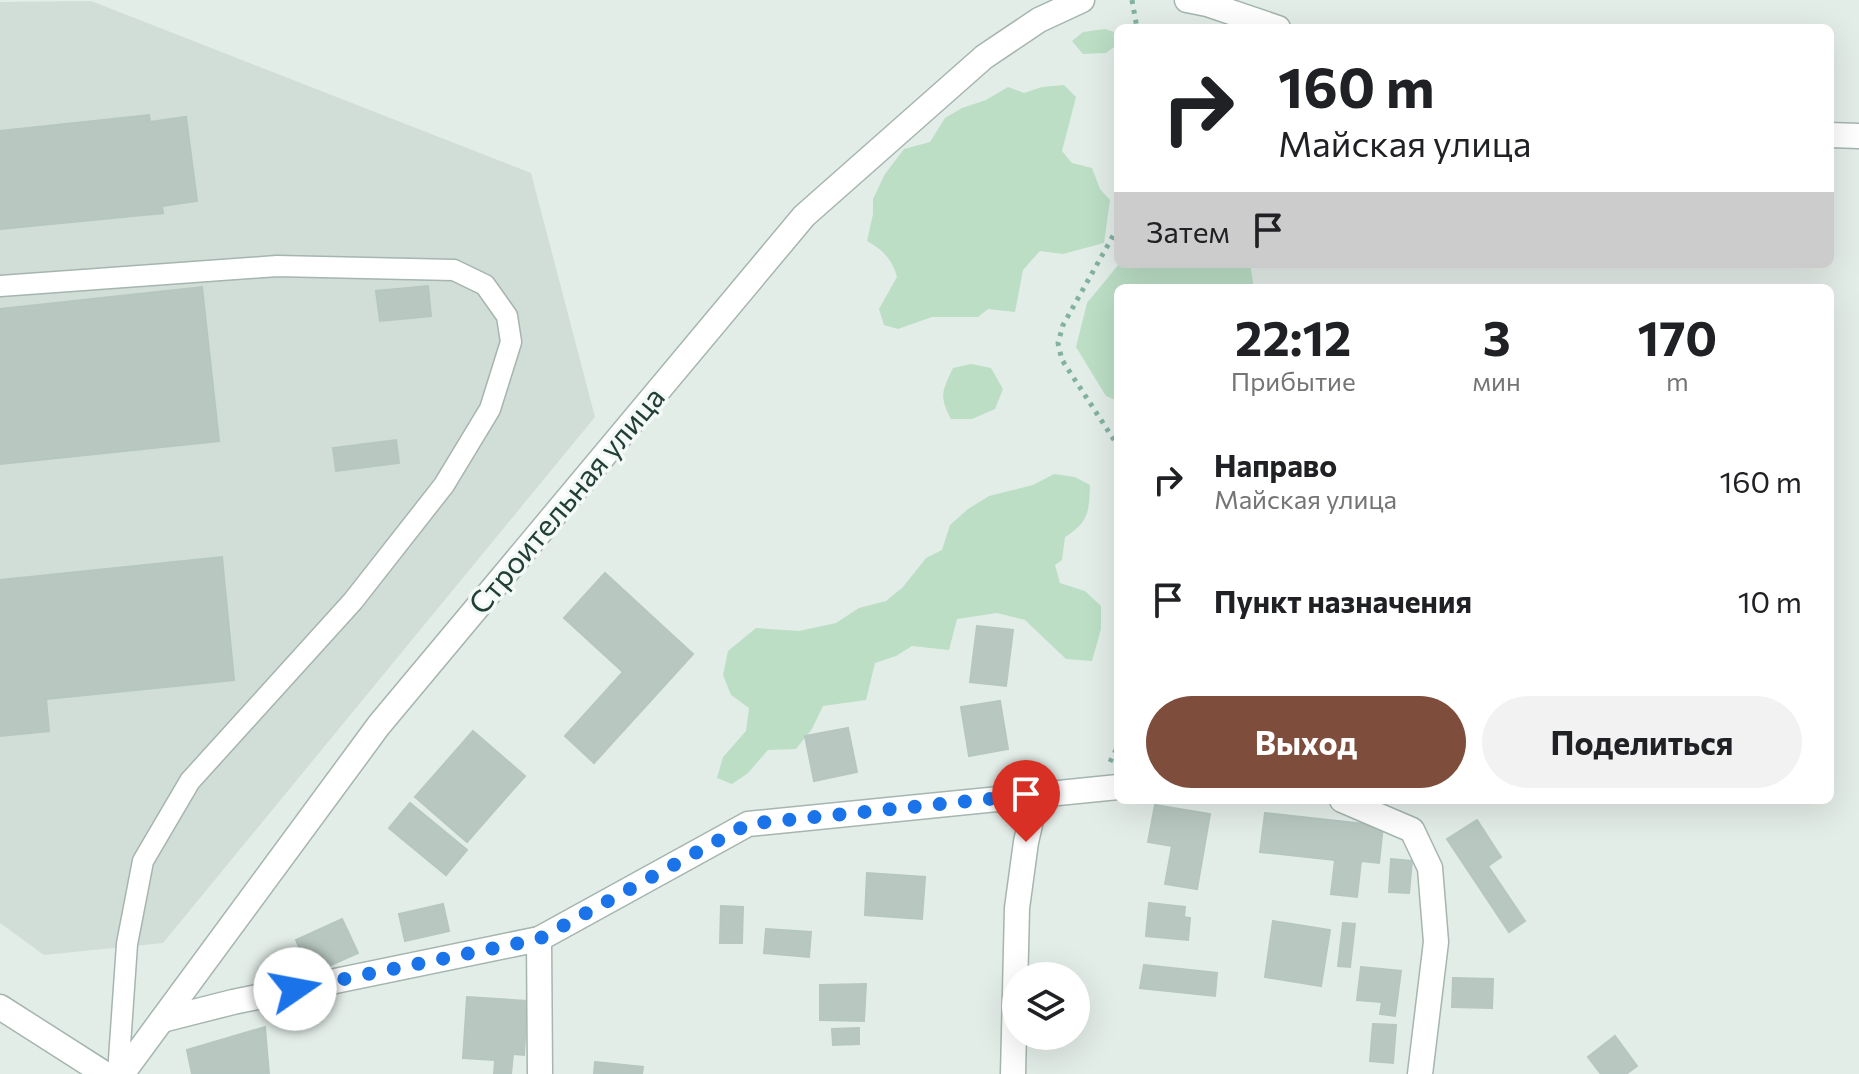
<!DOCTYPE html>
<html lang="ru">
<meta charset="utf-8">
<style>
body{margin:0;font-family:Commissioner,sans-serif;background:#f2f2f2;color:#202124;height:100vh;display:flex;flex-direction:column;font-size:30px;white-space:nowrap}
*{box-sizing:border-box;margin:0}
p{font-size:26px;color:#757577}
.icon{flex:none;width:44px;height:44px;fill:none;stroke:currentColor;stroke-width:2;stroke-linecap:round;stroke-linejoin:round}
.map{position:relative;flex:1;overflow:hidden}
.details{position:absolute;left:1114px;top:284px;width:720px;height:520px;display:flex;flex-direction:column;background:#fff;border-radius:12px;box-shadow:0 8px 32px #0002}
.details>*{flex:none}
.banner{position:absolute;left:1114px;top:24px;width:720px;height:244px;border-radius:12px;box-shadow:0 8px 32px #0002;background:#fff;color:#202124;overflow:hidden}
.controls{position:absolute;left:1002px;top:962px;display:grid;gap:16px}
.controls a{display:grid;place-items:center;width:88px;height:88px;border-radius:50%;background:#fff;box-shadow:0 8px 32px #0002;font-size:40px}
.pin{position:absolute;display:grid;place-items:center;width:68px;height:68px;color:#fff;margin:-82px -34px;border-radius:50% 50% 50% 0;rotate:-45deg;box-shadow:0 0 8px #0007}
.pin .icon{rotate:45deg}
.me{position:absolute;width:88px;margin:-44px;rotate:78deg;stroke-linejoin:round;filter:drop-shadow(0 0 6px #0008)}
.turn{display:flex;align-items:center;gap:28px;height:168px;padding:0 32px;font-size:36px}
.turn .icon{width:104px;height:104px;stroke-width:2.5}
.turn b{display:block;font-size:56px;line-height:68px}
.then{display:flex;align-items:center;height:76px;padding:0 32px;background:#0003;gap:16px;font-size:30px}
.eta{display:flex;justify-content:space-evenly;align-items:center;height:136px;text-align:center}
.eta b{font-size:48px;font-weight:700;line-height:56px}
.cta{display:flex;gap:16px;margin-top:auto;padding:16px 32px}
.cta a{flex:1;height:92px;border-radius:48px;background:#7f4d3c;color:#fff;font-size:32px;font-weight:700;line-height:92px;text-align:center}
.cta a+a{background:#f2f2f2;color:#202124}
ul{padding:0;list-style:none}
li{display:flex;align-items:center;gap:24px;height:120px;padding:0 32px}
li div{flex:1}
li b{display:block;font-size:30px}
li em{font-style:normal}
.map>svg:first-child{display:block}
.built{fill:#d1ddd7}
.green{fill:#bbdec5}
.building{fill:#b8c8c1;stroke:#b5c7c0;stroke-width:2}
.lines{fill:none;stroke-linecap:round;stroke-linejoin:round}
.service-casing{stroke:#a5b5af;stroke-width:23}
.minor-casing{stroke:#a5b5af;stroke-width:27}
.tertiary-casing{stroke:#a5b5af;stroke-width:27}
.path{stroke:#82b1a3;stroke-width:5;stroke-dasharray:4 6;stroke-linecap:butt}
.service{stroke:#fff;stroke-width:20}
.minor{stroke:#fff;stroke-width:24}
.tertiary{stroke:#fff;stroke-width:24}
.route{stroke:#1a73e8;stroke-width:14;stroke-dasharray:0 25.2}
.labels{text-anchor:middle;stroke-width:7;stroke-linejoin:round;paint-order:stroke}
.street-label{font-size:30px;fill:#223f37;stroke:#f3f9f6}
</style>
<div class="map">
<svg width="1859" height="1074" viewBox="0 0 1859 1074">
<rect width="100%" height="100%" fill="#e3ede8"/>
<path class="built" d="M91,1L531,173L595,417L163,943L44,955L0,923V2Z"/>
<g class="green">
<path d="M1105,29L1114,32L1118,44L1106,53L1083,54L1072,41L1083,32Z"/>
<path d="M1064,85L1076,97L1062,151L1072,163L1092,168L1100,189L1110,200L1104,243L1063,254L1040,251L1023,270L1015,312L988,309L978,317H932L898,329L884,325L879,309L897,277C892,259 883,250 867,241L873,214V199L885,174L904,149L930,142L945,118L962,108L986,100L1008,87L1024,93L1042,87Z"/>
<path d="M1119,264H1250L1254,288H1118V401L1106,396L1076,347L1087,303Z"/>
<path d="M971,364L991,368L1003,389L995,409L972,419H951C939,396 942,391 953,368Z"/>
<path d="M1054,474L1075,477L1090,485C1089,512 1089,522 1065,537L1062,560L1055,565L1060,583L1085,591L1101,606V629L1092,661L1066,659L1025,620L997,613L957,619L949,650L912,646L896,656L875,663L866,700L823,706L812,729L796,749L768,750L748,773L732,784L717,778L723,757L746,731L749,708L731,695L723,675L728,651L756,628L799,631L836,623L859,608L886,601L903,587L926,558L942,550L950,525L968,509L989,496L1033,485Z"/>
</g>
<g class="building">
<path d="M149,115L150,122L186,117L197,201L162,206L163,213L0,229V131Z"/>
<path d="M428,286L431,316L380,321L376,291Z"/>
<path d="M202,287L219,441L0,464V309Z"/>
<path d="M396,440L399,463L336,471L333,448Z"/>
<path d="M222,557L234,680L46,699L49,731L0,736V580Z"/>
<path d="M605,573L693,654L594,763L565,736L623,672L564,618Z"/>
<path d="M977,626L1013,630L1006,686L970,682Z"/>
<path d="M1000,701L1008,749L969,756L961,707Z"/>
<path d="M848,728L857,772L814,781L805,736Z"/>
<path d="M473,731L525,776L467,842L415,797Z"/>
<path d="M410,803L467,850L446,875L389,828Z"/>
<path d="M1155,805L1210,814L1197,889L1165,884L1172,846L1148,842Z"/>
<path d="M1265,813L1383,826L1379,863L1361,861L1357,897L1331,894L1335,860L1260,852Z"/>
<path d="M1477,820L1501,857L1488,866L1525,921L1509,932L1447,839Z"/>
<path d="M1391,859L1412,861L1409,893L1389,892Z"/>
<path d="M867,873L925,877L922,919L865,915Z"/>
<path d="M1149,903L1185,907L1184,917L1190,918L1188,940L1146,936Z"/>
<path d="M443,904L449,931L405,941L399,914Z"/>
<path d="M721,906L743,907L742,943H720Z"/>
<path d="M342,919L358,953L311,974L296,940Z"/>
<path d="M1273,921L1330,930L1321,986L1265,977Z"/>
<path d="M1343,923L1355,924L1350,967L1338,966Z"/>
<path d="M766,929L811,932L809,957L764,953Z"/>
<path d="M1144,965L1217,973L1215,996L1140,988Z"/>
<path d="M1361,967L1401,971L1395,1016L1380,1014L1382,1002L1357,1000Z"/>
<path d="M1453,978L1493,979L1492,1008L1452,1007Z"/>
<path d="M866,984L864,1021L820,1020V985Z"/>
<path d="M467,997L527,1001L524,1055L513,1054L511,1074H494L495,1060L463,1058Z"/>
<path d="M1373,1024L1396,1025L1393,1063L1370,1061Z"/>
<path d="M265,1027L269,1074H192L187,1050Z"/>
<path d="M859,1028V1044L833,1045L832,1029Z"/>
<path d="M1615,1036L1637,1066L1626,1074H1601L1588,1057Z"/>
<path d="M595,1062L643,1067L642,1074H594Z"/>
</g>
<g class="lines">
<g class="service-casing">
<path id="service" d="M0,286L277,266L454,270L485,285L507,316L511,342L490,409L444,485L353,601L190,781L143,861L127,944L118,1074"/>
</g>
<g class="minor-casing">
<g id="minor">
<path d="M1342,800L1412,830L1430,868L1436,942L1420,1074"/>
<path d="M539,939L540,1074"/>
<path d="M0,1007L105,1074"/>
<path d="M162,1020L233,1002L539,939L748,824L1118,787"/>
<path d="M1013,1074L1017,908L1026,842L1037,794"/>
</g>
</g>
<g class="tertiary-casing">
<g id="tertiary">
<path d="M1187,0L1207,4L1278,28"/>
<path d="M1830,135L1859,136"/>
<path d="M122,1074L379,725L804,216L984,57L1039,20L1082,0"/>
</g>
</g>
<g class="path">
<path d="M1132,0L1137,28"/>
<path d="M1118,227L1063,325L1058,343L1062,360L1118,446"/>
<path d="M1110,762L1118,746"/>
</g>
<use href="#service" class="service"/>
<use href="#minor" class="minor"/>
<use href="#tertiary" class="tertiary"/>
</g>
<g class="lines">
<path class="route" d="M295,989L539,939L748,824L1037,794L1026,842"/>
</g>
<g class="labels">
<g class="street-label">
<text transform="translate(567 501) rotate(-50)" y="10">Строительная улица</text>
</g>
</g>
</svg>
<div class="controls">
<a><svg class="icon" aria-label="layers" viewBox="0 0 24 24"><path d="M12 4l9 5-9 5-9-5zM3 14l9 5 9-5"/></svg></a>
</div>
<div class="pin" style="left:1026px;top:842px;background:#d93025"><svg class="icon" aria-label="arrive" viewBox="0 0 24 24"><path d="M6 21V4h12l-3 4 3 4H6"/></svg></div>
<svg class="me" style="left:295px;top:989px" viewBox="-20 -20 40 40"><circle r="19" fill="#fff"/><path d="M0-13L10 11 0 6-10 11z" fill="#1a73e8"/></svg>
<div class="banner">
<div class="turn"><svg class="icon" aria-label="right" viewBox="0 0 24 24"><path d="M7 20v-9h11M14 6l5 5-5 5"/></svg><div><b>160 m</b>Майская улица</div></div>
<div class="then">Затем<svg class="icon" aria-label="arrive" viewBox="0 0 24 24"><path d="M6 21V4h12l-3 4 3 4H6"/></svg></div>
</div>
<section class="details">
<div class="eta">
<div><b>22:12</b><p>Прибытие</p></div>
<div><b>3</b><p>мин</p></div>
<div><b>170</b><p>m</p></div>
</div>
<ul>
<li><svg class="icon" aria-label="right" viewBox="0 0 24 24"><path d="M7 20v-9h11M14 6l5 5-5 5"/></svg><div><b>Направо</b><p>Майская улица</p></div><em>160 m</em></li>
<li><svg class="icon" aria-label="arrive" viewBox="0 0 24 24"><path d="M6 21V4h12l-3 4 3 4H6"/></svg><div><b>Пункт назначения</b></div><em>10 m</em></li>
</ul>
<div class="cta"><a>Выход</a><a>Поделиться</a></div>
</section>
</div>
